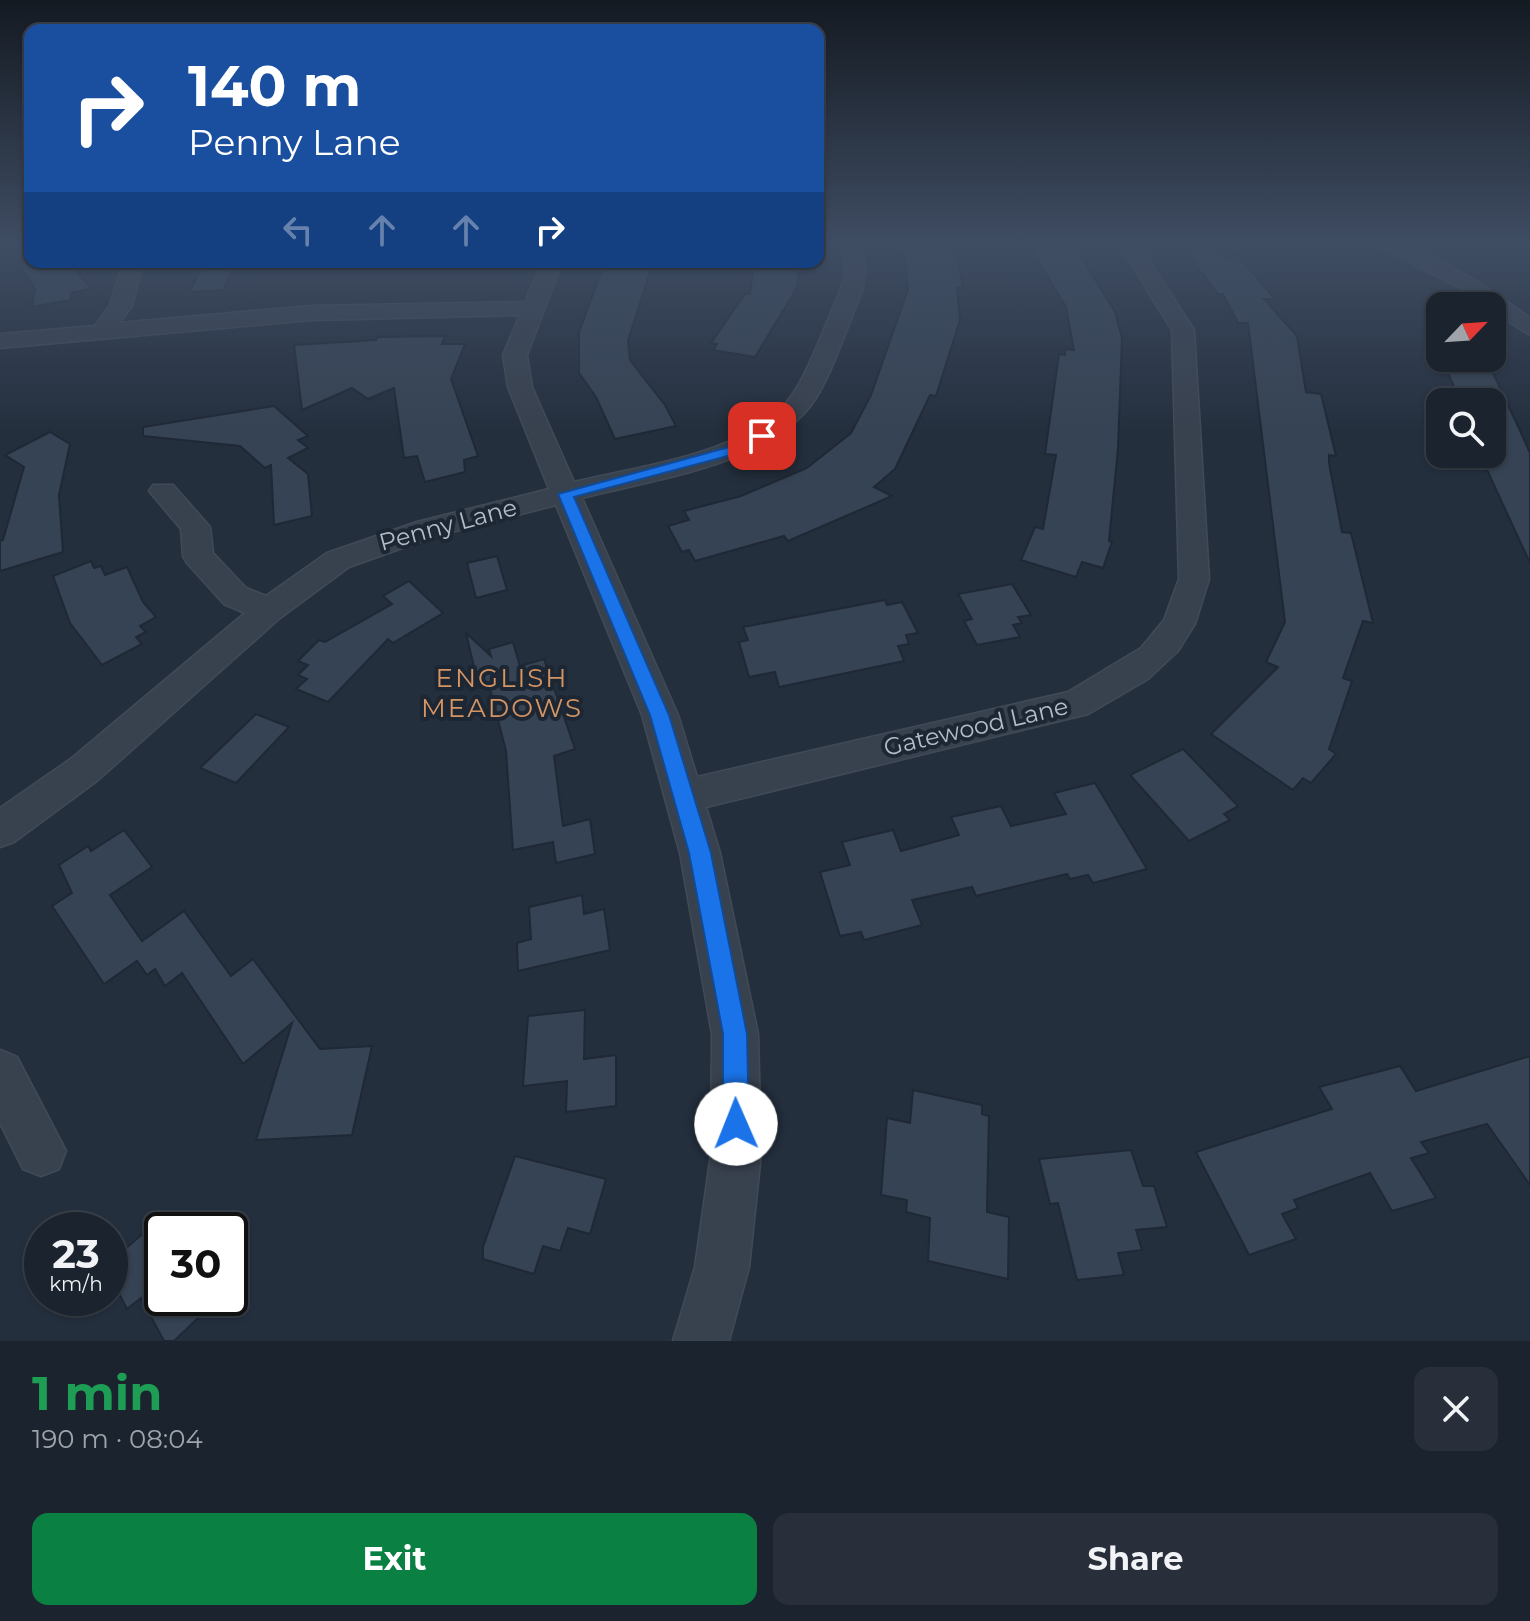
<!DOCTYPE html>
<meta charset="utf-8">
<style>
body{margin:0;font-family:Montserrat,sans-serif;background:#282f3a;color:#f1f3f6;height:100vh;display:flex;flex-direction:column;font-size:30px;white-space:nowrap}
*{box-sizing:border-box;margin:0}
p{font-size:26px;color:#a0a4aa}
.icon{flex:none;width:44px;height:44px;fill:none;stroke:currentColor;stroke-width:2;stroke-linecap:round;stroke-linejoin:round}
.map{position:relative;height:1341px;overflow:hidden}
.panel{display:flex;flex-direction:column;background:#1b232e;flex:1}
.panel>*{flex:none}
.hud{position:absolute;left:24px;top:24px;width:800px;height:244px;border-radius:16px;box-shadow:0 2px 6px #0004,0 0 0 2px #39404a;background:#1a4fa0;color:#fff;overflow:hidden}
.needle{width:52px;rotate:65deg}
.buttons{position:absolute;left:1426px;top:292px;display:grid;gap:16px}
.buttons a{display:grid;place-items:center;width:80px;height:80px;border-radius:16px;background:#1b232e;box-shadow:0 2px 6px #0004,0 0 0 2px #39404a;font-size:40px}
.speed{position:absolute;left:24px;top:1212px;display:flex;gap:16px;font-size:40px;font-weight:700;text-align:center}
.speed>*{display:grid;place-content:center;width:104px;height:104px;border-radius:50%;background:#1b232e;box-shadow:0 2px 6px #0004,0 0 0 2px #39404a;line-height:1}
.speed small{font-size:20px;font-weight:400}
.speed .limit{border:4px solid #111;border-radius:12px;background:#fff;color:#111}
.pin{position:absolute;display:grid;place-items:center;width:68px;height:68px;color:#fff;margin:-34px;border-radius:16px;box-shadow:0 4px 12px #0006}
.me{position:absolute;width:88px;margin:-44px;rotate:359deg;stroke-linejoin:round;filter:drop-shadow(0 0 6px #0008)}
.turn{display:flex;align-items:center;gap:28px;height:168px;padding:0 32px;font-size:36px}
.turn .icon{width:104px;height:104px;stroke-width:2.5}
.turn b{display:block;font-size:56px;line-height:68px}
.lanes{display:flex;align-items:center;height:76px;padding:0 32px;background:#0003;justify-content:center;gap:40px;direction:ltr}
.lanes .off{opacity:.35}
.round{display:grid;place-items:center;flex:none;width:84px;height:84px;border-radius:16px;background:#282f3a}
.head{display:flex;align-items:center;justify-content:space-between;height:136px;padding:0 32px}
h1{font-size:48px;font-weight:700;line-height:60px;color:#1e9e55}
.cta{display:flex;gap:16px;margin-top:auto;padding:16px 32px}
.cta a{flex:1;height:92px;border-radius:16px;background:#0b8043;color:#fff;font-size:32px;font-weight:700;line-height:92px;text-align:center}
.cta a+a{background:#282f3a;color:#f1f3f6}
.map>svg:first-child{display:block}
.building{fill:#364354;stroke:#1f2835;stroke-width:2}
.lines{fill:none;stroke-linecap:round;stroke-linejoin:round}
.street-casing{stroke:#414a57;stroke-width:3}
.street{fill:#38414e;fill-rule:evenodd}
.route{fill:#1a73e8;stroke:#114b97;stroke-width:2}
.labels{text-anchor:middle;stroke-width:8;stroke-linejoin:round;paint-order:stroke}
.street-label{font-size:24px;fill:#b4bcc9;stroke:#1d2633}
.neighbourhood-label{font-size:26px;letter-spacing:2px;fill:#d59563;stroke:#1d2633}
</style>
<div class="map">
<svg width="1530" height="1341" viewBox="0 0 1530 1341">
<rect width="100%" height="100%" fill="#242f3e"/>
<g class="building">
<path d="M904,243H954L963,288H957L960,320L936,396L930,395L895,469L874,487L892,496L788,541L784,536L695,561L689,550L682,552L668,526L689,520L684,511L741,496L807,468L851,433L871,395L908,289Z"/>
<path d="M1027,243H1060L1062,252H1078L1115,312L1122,338L1118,448L1109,541L1112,542L1103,568L1082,562L1076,577L1021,560L1035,527L1043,529L1056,455L1045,454L1059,354L1065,355V349L1074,350L1066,307Z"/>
<path d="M1184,250H1218L1226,259L1238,256L1275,299H1264L1297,336L1306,392L1321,394L1336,456L1329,455V463L1342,532L1351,533L1373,623L1363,621L1343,678L1352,681L1329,749L1336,754L1311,783L1303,778L1293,790L1211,734L1278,667L1266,662L1285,622L1248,323H1238L1223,294H1218Z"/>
<path d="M18,262H70L91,289L71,293L70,300L32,307L35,289Z"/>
<path d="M205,262H236L223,290L189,292Z"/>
<path d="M605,262H653L628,341L630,360L665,405L676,426L615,439L596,397L579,373V332Z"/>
<path d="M754,264L799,266L797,288L755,357L713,350L717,344L711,343L745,294H750Z"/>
<path d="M445,336L442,344H465L451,379L478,456L464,460L465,472L425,482L417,456L404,458L394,388L368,399L352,388L302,410L294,345L376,340L378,337Z"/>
<path d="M1441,358H1486L1523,437L1530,453V563L1482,459L1492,460V402H1461Z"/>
<path d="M274,406L308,436L298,440L308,448L288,458L308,474L312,516L274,525L271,465L265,468L240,446L143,436V427Z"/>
<path d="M50,432L70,444L59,495L63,552L0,571V541L3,540L24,467L5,455Z"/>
<path d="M497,556L507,590L476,598L467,563Z"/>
<path d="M91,561L94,568L101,566L105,575L127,567L143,602L156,617L140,626L146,632L136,637L142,644L102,665L70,623L53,576Z"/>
<path d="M409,581L443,613L393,643L388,639L328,702L296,689L307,679L298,675L308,665L298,661L319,640L325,642L392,604L383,596Z"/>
<path d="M1012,584L1031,615L1018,617L1022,623L1013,625L1020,637L977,645L964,621L972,619L958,594Z"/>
<path d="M885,600L887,605L902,602L918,633L906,635L909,644L898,646L904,661L779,687L775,672L749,677L739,642L748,640L743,627Z"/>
<path d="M466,633L491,656L489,649L513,642L520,666L544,659L575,749L554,756L563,826L590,819L595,854L556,863L553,842L513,850L506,751L489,685L479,688Z"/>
<path d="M256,714L289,727L236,783L200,768Z"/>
<path d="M1183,749L1238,806L1224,814L1230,820L1189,841L1130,775Z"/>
<path d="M1095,783L1147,869L1093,883L1088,875L1070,879L1067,874L976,896L972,887L912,900L922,925L864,940L861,932L840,936L820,872L850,865L842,842L893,830L901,851L959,835L951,817L1001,806L1011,826L1066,814L1054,793Z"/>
<path d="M124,830L152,867L110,895L142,941L184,911L231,976L253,959L320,1049L372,1046L352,1135L256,1140L292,1023L243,1064L182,973L165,986L155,969L147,975L137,961L104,984L52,906L72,893L59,865L88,846L91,851Z"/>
<path d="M582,895L584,914L604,909L610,950L518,971L517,943L531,939L529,907Z"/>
<path d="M585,1010L584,1059L616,1055V1106L566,1112L567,1081L523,1086L528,1016Z"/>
<path d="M1530,1056V1185L1487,1124L1421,1142L1429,1153L1411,1158L1436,1198L1392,1211L1370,1173L1294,1200L1298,1208L1282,1214L1296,1239L1249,1255L1196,1152L1332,1109L1319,1087L1400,1066L1416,1091Z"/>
<path d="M913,1090L982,1105V1114L989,1116L987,1212L1009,1217L1008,1279L928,1261L930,1218L906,1212L907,1200L881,1195L887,1118L910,1123Z"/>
<path d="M1131,1150L1143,1186H1154L1167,1227L1136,1230L1142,1250L1118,1253L1124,1275L1077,1280L1058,1203L1050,1204L1039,1159Z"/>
<path d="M515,1156L606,1179L590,1234L568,1228L560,1251L543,1246L534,1274L483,1259V1247Z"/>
<path d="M162,1217V1298H219L174,1341H164L141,1298L127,1309L110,1276V1262Z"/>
</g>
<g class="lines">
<g class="street-casing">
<g id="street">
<path d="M842,243H862L865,274L862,292C848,323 831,379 811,405C764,466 654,479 582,498L678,715L697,777L1068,692L1141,648L1164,620L1179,579L1172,330L1118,243H1138L1194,330L1209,579L1195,624L1178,651L1148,679L1088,714L706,807L720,853L758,1034L761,1154L749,1267L729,1341H673L695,1267L711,1154L712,1034L680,853L642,715L556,505L436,536L349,567L280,618L98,780L14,842L0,847V808L72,758L245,613L224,604L187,563L183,556L181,529L149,491L153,485H173L210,527L213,553L246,588L266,596L327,553L417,522L549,489L508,387L503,355L520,315L311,320L0,348V334L95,326L110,305L123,262H143L132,306L119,323L311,306L525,302L542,262H562L527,355L532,387L574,482C639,466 749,454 790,398C810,370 825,324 840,292L845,274Z"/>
<path d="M1371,243C1424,241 1488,288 1530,318V335L1492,311V306H1485L1464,290Z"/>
<path d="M0,1050L17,1057L66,1151L59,1169L41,1176L23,1169L0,1123Z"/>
</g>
</g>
<use href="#street" class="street"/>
</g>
<linearGradient id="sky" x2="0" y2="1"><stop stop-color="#141a22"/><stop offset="0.57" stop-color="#3f4d63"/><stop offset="1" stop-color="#3f4d63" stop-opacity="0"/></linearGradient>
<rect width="1530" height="430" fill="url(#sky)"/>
<path class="route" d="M762,431L767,433V439L739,453L574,497L669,715L711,853L747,1034L749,1124L746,1133L736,1137L727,1133L723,1124V1034L689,853L650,715L558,494L729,447Z"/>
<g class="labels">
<g class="street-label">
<text transform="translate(448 525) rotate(-15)" y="8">Penny Lane</text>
<text transform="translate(976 727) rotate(-13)" y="8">Gatewood Lane</text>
</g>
<g class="neighbourhood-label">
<text x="502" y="687">ENGLISH<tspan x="502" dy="30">MEADOWS</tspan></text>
</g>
</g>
</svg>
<div class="buttons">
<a><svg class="needle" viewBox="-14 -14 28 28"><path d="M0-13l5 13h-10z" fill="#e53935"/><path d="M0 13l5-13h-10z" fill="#a0a4aa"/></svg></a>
<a><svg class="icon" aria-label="search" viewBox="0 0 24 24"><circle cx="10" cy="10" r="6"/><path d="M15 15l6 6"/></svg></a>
</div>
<div class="speed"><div>23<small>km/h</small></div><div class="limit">30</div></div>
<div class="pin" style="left:762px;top:436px;background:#d93025"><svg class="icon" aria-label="arrive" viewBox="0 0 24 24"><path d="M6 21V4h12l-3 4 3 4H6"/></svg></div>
<svg class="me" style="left:736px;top:1124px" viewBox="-20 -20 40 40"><circle r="19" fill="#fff"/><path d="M0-13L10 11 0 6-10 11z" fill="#1a73e8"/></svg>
<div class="hud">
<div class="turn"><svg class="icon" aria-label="right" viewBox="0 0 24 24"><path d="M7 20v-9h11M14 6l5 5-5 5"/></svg><div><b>140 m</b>Penny Lane</div></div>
<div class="lanes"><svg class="icon off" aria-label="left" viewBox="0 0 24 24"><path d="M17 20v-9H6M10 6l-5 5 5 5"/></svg><svg class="icon off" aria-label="ahead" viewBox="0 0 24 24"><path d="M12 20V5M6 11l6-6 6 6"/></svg><svg class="icon off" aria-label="ahead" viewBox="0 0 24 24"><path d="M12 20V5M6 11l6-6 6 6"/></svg><svg class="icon" aria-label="right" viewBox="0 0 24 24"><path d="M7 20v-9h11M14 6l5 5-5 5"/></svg></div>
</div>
</div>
<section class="panel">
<div class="head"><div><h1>1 min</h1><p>190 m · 08:04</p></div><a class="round"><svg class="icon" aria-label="close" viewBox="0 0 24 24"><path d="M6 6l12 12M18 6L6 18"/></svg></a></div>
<div class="cta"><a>Exit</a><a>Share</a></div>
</section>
